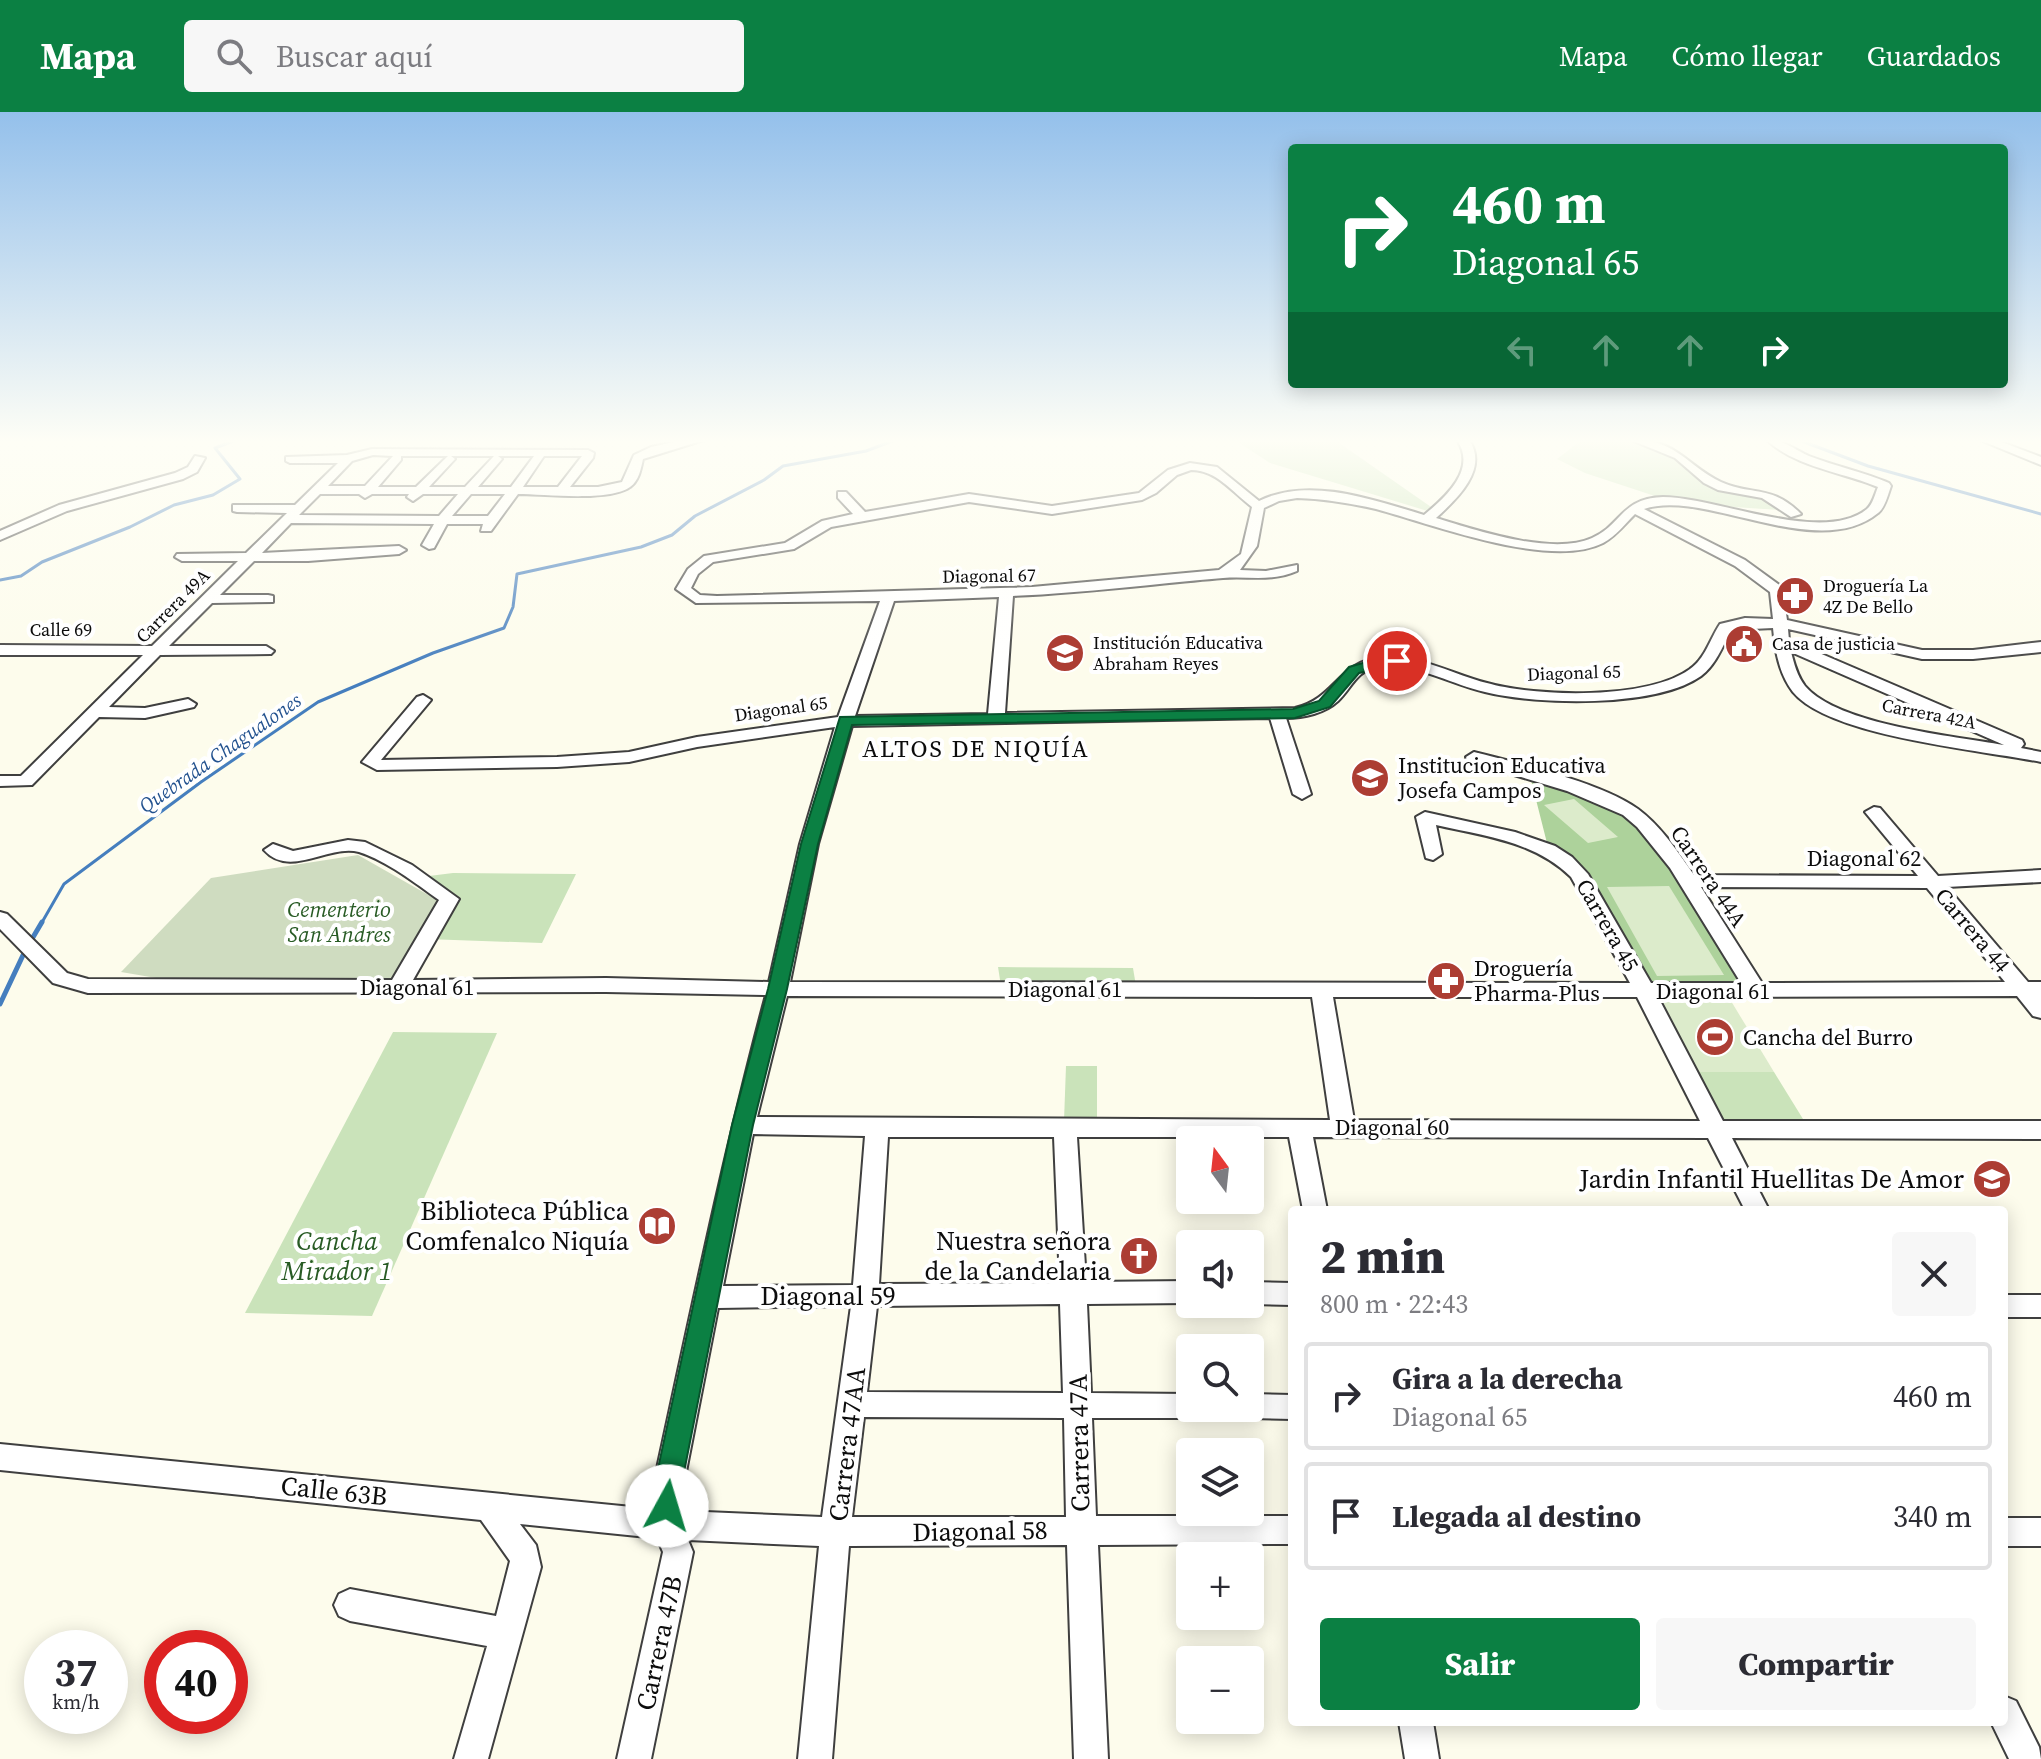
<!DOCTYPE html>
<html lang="es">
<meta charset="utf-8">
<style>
body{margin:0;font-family:"Source Serif 4",serif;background:#f7f7f7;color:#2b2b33;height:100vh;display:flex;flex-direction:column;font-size:30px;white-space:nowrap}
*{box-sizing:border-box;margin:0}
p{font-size:26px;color:#7c7c81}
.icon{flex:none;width:44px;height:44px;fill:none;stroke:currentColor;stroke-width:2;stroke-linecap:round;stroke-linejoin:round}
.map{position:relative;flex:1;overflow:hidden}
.panel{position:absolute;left:1288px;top:1094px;width:720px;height:520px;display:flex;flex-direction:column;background:#fff;border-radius:8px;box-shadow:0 4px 20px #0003}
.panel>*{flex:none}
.banner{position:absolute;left:1288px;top:32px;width:720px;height:244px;border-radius:8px;box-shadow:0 4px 20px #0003;background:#0b8043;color:#fff;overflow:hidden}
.needle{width:52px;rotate:345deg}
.buttons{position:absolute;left:1176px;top:1014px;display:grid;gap:16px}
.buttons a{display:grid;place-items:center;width:88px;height:88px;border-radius:8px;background:#fff;box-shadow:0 4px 20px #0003;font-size:40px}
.speed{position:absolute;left:24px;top:1518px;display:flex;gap:16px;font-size:40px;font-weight:700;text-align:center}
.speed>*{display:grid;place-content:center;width:104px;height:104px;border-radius:50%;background:#fff;box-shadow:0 4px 20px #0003;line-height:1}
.speed small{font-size:20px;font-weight:400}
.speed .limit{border:12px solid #d22;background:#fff;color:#111}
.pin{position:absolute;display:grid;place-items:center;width:68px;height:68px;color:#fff;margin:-34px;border:4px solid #fff;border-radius:50%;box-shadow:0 2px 8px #0007}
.me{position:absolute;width:88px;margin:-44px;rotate:6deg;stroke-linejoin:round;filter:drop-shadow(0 0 6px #0008)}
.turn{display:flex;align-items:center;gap:28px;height:168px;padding:0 32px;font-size:36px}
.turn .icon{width:104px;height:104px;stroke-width:2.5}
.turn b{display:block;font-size:56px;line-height:68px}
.lanes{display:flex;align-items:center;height:76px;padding:0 32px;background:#0003;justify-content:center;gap:40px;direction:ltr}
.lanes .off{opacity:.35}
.round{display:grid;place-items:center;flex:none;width:84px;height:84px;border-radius:8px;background:#f7f7f7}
.summary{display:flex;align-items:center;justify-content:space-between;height:136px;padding:0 32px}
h1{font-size:48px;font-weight:800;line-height:60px}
.action{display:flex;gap:16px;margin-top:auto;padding:16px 32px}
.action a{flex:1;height:92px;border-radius:8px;background:#0b8043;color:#fff;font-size:32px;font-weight:800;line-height:92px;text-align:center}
.action a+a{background:#f7f7f7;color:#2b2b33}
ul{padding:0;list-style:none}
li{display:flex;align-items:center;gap:24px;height:108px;margin:0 16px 12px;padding:0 16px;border:4px solid #e1e1e2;border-radius:8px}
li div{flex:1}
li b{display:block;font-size:30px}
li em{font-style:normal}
header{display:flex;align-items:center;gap:48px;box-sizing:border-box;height:112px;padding:0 40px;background:#0b8043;color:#fff}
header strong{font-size:38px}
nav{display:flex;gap:44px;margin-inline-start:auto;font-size:28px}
.search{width:560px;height:72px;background:#f7f7f7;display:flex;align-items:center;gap:20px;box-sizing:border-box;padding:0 28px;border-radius:8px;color:#7c7c81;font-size:30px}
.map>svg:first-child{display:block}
.green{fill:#cae3ba}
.forest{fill:#add29b}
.cemetery{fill:#cfdcc0}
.pitch{fill:#dcebcb}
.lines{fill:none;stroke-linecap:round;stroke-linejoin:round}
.stream-far1{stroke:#457ebe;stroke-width:3}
.stream{stroke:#457ebe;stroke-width:5}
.minor-casing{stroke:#3f3f3f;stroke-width:4}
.minor{fill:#fff;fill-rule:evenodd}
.route{fill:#0b8043;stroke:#07532c;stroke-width:2}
.labels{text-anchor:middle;stroke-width:8;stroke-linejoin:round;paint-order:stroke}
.far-street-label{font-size:18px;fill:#0c0c0c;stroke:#fff}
.far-poi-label{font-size:18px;fill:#0c0c0c;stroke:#fff;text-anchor:start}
.far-water-label{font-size:20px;font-style:italic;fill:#23528f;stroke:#fff}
.poi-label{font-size:22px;fill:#0c0c0c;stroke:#fff;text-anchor:start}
.street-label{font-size:22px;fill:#0c0c0c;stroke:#fff}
.park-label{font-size:22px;font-style:italic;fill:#285b24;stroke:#fff}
.neighbourhood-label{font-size:24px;letter-spacing:2px;fill:#0c0c0c;stroke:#fff}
.near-poi-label{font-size:26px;fill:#0c0c0c;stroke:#fff;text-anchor:end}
.near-park-label{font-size:26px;font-style:italic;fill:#285b24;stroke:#fff}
.near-street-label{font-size:26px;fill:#0c0c0c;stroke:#fff}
</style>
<header>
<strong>Mapa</strong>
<div class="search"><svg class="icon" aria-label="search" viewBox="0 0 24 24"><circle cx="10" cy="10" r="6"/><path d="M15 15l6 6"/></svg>Buscar aquí</div>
<nav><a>Mapa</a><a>Cómo llegar</a><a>Guardados</a></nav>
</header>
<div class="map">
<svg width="2041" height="1647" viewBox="0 0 2041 1647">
<rect width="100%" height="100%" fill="#fdfcec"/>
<g class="green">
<path d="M1235,328H1335L1444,404L1270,351Z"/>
<path d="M1637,328L1679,344L1695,358L1793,399L1676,391L1585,361L1557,347L1579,330Z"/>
<path d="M453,761L576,762L542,831L426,827L449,787L421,765Z"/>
<path d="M998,855L1133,856L1136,874H1001Z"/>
<path d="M393,920L497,921L372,1204L245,1201Z"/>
<path d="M1066,954H1097V1010L1064,1009Z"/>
<path d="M1697,960H1774L1803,1007H1722Z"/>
</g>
<path class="forest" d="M1530,664L1633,701L1756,878L1645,879L1579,762L1548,735Z"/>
<path class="cemetery" d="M358,743L439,789L394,871L168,868L121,860L211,766Z"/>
<g class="pitch">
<path d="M1574,687L1618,725L1588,731L1544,693Z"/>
<path d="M1669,774L1724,863L1657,864L1607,775Z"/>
<path d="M1731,889L1774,960H1697L1659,890Z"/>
</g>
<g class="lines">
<g class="stream-far1">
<path d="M1799,328L1868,354L2041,402"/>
<path d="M0,468L21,464L42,450L130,415L174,393L213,383L240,367L215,336L236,328"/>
<path d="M41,812L64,772L201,670L318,590L433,541L504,516L513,495L517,462L641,435L672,423L695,404L764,368L783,354L866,339L895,328"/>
</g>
<g class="stream">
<path d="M29,832L42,810"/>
<path d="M0,892L25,839"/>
</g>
<g class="minor-casing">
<g id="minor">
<path d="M683,328H704L643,347C641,356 639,369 630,375C610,390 543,382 518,382L491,419H481L483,412H447L434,436L429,437L422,433L434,412L291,411L262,441L399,434L406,438L399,442L308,449H254L220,483H268L273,484V490L212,491L169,534H266L274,539L271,542L160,543L109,595L145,596L188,587L196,592L194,595L145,606L99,605L32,673L0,674V664H21L143,543H0V533L152,534L238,449H182L175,445L177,442L246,441L287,401L237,400L233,399V393H295L338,351H290L286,349V345L347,343L372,337L588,338L594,341L593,346L570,375H598L622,370L634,343L651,335ZM373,343L393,344L365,374H328L352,349ZM401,344H448L416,375H378L401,348ZM451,344H494L465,375H429L455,347ZM498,344H534L511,375H478L502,347ZM544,344H582L558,375H523ZM320,382H359L365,386L372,382H409L407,385L413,389L423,382H458L439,404L299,403ZM471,382H505L488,404H452Z"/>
<path d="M1457,328H1469C1489,357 1457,387 1436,406C1476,418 1552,444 1592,426C1622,413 1621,386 1663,385C1716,385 1823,433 1867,397C1873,392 1875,382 1878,375C1843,360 1795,355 1767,328C1785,328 1793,337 1809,344C1835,354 1863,360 1889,371L1891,374C1888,382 1885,396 1878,401C1817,451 1704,376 1644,397L1745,448L1782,475L1787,508L1922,538H1973L2041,530V540L1973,547H1922L1788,517L1789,528L2022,628L2024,632L2021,636L2041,640V650C1982,638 1830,625 1793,580C1779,562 1775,538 1773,516L1731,518C1723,534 1715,554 1701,564C1656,596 1537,593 1485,580C1449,572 1416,550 1378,555C1356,558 1352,576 1338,589C1325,601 1304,606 1286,606L1311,682L1302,687L1293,682L1270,606L852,614L818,732L790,870L1630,871L1571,765C1534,729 1484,724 1436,713L1442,742L1433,748L1426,746L1416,705L1425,700L1515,720L1555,734L1572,745L1588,762L1651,871H1741L1670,756L1637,715L1623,703L1567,679L1468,649L1466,645L1474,640C1518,651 1602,671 1638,697C1661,714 1678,740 1694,763L1918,764L1865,700L1874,695L1880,696L1938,764L2041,758V770L1947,775L2028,870H2041V906L2033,904L2017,884L1658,885L1723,1009H2041V1027L1732,1026L1769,1098H1745L1708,1026L1313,1025L1327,1098H1303L1289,1025H1077L1086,1170L1190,1169V1191L1087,1192L1091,1281L1190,1282V1296H1203L1200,1303L1190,1306H1092L1096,1404H1292V1432L1098,1433L1108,1647H1074L1067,1433L849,1434L832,1647H798L819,1434L688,1428L693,1440L651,1647H617L663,1440L657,1426L520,1412L536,1433L541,1455L488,1647H454L487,1534L350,1509L339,1504L334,1493L339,1482L350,1477L496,1504L510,1449L481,1408L0,1358V1332L652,1397L653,1375C689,1210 722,1047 766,883L606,880L88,881L53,871L0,817V800L7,802L67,861L88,867L392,868L439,788C415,771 387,749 359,740C328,732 290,767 264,738L273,732L293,739L348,728L365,730L412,753L459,787L413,868L606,866L769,870L800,732L835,615L697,635L629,650L557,655L377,658L362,650L417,585L423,583L431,588L381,648L557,645L629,640L697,625L838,605L880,489L696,491L676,477L688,457L704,444L785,431L822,409L853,402L838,386V380H846L865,400L969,382L1052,394L1139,381L1168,358L1190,351L1217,355L1259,389C1309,364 1374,388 1424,403C1446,385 1477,357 1457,328ZM1191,358C1217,358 1232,380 1252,395L1241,442L1219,458L1032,475L717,484L700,483L691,476L698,462L713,450L794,437L831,415L969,390L1052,402L1142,388L1156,381L1177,363ZM1297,386C1324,387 1350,391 1376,397C1432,412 1550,458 1603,431C1616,424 1625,412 1635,402L1735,454L1770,480L1773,507L1745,506L1720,512C1710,527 1705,547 1690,557C1647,588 1536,585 1487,571C1452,562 1418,542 1381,545C1338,550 1335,587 1295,596L1005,601L1013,484C1083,481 1153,472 1223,466C1249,464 1272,470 1297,459V453L1266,459L1240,458L1257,434L1264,396L1279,389ZM999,485L988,602L855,604L894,489ZM1791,540L2004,633C1954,624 1838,613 1805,574C1797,564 1794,551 1791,540ZM1701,775L1927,776L2005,870L1762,871ZM787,884L1312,885L1330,1008L757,1005ZM1333,885H1637L1700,1009L1354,1008ZM753,1022L865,1024L853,1173L723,1174ZM888,1025H1054L1060,1171L879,1172ZM1060,1192L1063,1281L867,1280L877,1194ZM851,1194L822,1405L682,1399L683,1375L718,1196ZM864,1305L1064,1306L1066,1405H852Z"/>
<path d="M1631,328C1676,326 1687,354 1721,370C1752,384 1771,372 1801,402L1791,405L1762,386L1718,378L1704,371L1675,346Z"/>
<path d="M1980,328H1996L2041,345V353Z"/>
<path d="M195,344L205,346L197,360L183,367L67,399L0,428V419L59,393L175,361L188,355Z"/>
<path d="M1250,1170L1292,1171V1193L1250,1192Z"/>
<rect x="2004" y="1183" width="37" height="22"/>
<path d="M1250,1282L1292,1283V1307L1250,1306L1240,1303L1237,1296H1250Z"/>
<rect x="2004" y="1406" width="37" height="28"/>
<path d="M2004,1584L2016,1589L2039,1635L2041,1647H2009L1991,1610H2004Z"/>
<path d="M1399,1610H1433L1439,1647H1405Z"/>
</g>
</g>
<use href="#minor" class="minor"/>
</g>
<linearGradient id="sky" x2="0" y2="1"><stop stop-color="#94c0eb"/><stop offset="0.59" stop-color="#fefef6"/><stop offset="1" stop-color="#fefef6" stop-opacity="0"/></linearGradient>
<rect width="2041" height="558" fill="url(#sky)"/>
<path class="route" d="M1397,545L1404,549L1402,552L1359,561L1330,595L1295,606L852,613L818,732L787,877L753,1013L681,1375V1394L677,1403L667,1407L658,1403L654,1394V1375L732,1013L768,877L801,732L840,605L1293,597L1319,589L1349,555L1380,546Z"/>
<defs>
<g id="pharmacy-disc" transform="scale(2)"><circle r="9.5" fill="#ac3d33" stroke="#fff"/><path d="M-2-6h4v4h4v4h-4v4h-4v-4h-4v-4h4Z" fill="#fff"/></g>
<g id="civic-disc" transform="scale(2)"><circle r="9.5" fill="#ac3d33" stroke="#fff"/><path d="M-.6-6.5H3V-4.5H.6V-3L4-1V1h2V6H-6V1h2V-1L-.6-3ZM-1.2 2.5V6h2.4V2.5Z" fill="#fff"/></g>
<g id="school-disc" transform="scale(2)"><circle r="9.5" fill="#ac3d33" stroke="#fff"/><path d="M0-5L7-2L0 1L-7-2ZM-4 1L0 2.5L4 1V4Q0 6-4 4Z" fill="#fff"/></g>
<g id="stadium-disc" transform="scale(2)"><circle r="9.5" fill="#ac3d33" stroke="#fff"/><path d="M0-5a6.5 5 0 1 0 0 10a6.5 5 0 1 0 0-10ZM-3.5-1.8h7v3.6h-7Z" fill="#fff"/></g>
<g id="library-disc" transform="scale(2)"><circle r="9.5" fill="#ac3d33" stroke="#fff"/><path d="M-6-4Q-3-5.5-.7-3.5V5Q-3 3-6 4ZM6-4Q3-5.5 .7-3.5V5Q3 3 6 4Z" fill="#fff"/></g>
<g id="church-disc" transform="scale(2)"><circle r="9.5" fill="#ac3d33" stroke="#fff"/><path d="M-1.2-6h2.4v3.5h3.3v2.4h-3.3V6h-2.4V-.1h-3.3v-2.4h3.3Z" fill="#fff"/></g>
</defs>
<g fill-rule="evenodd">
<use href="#pharmacy-disc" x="1795" y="484"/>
<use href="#civic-disc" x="1744" y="532"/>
<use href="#school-disc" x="1065" y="541"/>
<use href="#school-disc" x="1370" y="666"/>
<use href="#pharmacy-disc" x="1446" y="869"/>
<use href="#stadium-disc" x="1715" y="925"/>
<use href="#school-disc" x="1992" y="1067"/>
<use href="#library-disc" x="657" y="1114"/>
<use href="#church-disc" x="1139" y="1144"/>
</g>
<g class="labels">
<g class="far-street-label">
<text transform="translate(989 464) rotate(-1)" y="6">Diagonal 67</text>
<text transform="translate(173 494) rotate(-45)" y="6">Carrera 49A</text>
<text x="61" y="524">Calle 69</text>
<text transform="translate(1574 561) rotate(-2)" y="6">Diagonal 65</text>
<text transform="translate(781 597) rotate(-8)" y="6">Diagonal 65</text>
<text transform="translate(1929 602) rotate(11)" y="6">Carrera 42A</text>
</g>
<g class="far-poi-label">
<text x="1823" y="480">Droguería La<tspan x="1823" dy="21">4Z De Bello</tspan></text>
<text x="1093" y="537">Institución Educativa<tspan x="1093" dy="21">Abraham Reyes</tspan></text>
<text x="1772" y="538">Casa de justicia</text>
</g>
<g class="far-water-label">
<text transform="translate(220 641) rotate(-35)" y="7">Quebrada Chagualones</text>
</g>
<g class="poi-label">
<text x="1398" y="661">Institucion Educativa<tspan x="1398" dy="25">Josefa Campos</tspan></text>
<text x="1474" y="864">Droguería<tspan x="1474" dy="25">Pharma-Plus</tspan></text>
<text x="1743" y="933">Cancha del Burro</text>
</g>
<g class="street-label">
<text x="1864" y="754">Diagonal 62</text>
<text transform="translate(1709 764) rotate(56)" y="8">Carrera 44A</text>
<text transform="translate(1608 813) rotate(60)" y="8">Carrera 45</text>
<text transform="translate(1973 818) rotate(50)" y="8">Carrera 44</text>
<text x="417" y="883">Diagonal 61</text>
<text x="1065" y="885">Diagonal 61</text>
<text x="1713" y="887">Diagonal 61</text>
<text x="1392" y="1023">Diagonal 60</text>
</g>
<g class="park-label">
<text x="339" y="805">Cementerio<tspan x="339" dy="25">San Andres</tspan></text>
</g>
<g class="neighbourhood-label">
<text x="976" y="645">ALTOS DE NIQUÍA</text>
</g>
<g class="near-poi-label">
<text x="1964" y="1076">Jardin Infantil Huellitas De Amor</text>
<text x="629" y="1108">Biblioteca Pública<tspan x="629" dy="30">Comfenalco Niquía</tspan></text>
<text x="1111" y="1138">Nuestra señora<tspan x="1111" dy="30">de la Candelaria</tspan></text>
</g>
<g class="near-park-label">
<text x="337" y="1138">Cancha<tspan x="337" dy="30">Mirador 1</tspan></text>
</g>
<g class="near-street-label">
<text x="828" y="1193">Diagonal 59</text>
<text transform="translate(1079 1331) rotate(-91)" y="9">Carrera 47A</text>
<text transform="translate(847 1332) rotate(-83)" y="9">Carrera 47AA</text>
<text transform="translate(334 1379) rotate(6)" y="9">Calle 63B</text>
<text transform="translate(980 1419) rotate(-1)" y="9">Diagonal 58</text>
<text transform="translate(659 1531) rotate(-78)" y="9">Carrera 47B</text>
</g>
</g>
</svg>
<div class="buttons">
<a><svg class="needle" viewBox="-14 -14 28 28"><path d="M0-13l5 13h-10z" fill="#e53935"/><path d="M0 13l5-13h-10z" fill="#7c7c81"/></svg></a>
<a><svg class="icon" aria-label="sound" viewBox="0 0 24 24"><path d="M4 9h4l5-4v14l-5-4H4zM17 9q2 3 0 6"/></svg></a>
<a><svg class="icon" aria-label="search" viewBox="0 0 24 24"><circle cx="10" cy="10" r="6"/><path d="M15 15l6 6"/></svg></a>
<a><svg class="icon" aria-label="layers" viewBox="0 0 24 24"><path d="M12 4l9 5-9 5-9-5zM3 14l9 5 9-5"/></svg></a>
<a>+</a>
<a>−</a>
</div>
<div class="speed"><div>37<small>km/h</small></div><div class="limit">40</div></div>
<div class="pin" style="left:1397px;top:549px;background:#d93025"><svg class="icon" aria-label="arrive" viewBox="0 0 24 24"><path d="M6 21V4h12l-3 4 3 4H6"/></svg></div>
<svg class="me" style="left:667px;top:1394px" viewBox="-20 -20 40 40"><circle r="19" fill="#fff"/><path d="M0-13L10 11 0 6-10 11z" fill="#0b8043"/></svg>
<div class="banner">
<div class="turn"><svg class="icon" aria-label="right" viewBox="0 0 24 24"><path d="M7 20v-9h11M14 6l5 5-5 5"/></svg><div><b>460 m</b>Diagonal 65</div></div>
<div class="lanes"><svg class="icon off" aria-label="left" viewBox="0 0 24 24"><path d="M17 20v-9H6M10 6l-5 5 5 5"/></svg><svg class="icon off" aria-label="ahead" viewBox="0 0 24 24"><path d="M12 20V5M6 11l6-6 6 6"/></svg><svg class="icon off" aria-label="ahead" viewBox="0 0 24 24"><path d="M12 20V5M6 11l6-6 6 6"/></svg><svg class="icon" aria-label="right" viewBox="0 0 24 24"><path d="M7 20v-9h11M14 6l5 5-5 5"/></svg></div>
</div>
<section class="panel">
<div class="summary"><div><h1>2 min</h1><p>800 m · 22:43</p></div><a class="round"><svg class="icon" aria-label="close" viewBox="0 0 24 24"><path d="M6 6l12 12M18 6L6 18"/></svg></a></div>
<ul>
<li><svg class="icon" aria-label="right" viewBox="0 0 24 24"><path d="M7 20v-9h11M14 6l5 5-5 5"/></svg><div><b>Gira a la derecha</b><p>Diagonal 65</p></div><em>460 m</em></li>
<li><svg class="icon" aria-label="arrive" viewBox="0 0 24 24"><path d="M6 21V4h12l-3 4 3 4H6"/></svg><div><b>Llegada al destino</b></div><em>340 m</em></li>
</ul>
<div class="action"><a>Salir</a><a>Compartir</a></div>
</section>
</div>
